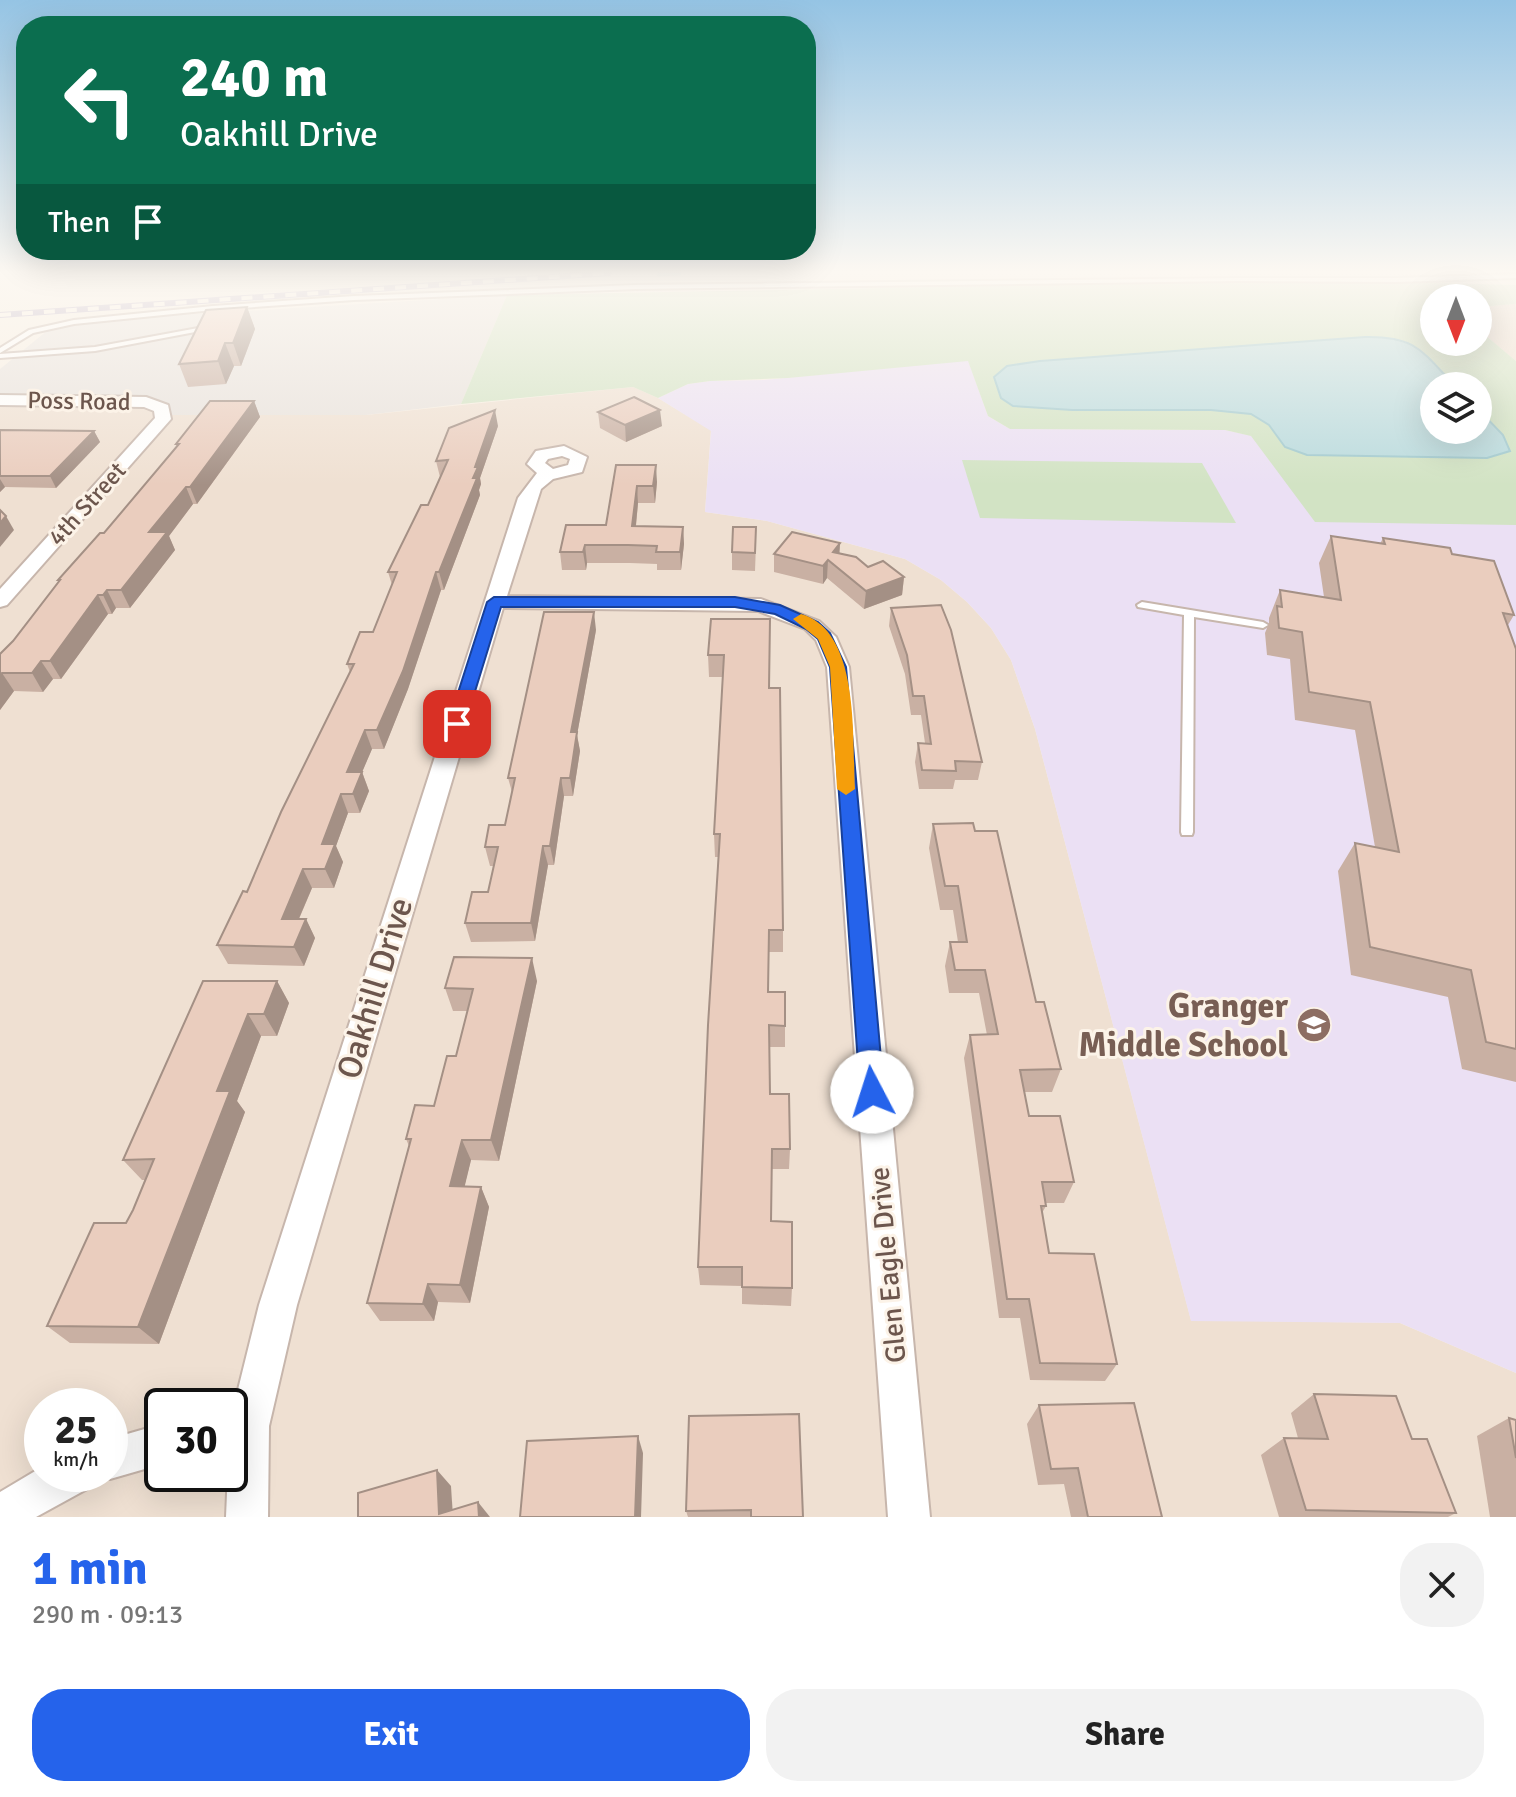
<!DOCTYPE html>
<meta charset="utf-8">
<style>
body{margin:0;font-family:Signika,sans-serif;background:#f2f2f2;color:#222;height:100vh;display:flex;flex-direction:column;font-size:30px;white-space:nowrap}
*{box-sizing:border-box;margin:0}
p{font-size:26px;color:#767676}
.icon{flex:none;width:44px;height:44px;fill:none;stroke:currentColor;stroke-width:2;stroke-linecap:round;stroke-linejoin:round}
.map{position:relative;height:1517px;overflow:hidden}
.panel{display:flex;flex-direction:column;background:#fff;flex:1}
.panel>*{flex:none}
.hud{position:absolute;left:16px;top:16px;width:800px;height:244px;border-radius:32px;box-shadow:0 8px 32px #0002;background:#0b6e4f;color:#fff;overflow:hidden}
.needle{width:52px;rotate:180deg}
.buttons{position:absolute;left:1420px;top:284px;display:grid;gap:16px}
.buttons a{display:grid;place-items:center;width:72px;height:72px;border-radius:50%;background:#fff;box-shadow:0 8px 32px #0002;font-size:40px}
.speed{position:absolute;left:24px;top:1388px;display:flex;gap:16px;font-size:40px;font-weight:700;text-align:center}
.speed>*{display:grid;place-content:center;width:104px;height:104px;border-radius:50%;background:#fff;box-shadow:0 8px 32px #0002;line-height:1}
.speed small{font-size:20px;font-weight:400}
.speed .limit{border:4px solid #111;border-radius:12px;background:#fff;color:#111}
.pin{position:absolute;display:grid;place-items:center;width:68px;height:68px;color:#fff;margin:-34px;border-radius:16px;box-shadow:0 4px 12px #0006}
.me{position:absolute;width:88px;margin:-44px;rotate:355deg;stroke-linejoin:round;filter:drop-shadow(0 0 6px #0008)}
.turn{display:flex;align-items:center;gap:28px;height:168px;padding:0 32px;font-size:36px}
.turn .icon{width:104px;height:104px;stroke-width:2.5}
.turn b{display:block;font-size:56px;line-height:68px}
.then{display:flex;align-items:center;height:76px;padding:0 32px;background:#0003;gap:16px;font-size:30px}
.round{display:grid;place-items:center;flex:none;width:84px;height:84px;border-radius:32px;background:#f2f2f2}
.summary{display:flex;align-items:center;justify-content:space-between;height:136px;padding:0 32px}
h1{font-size:48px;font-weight:700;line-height:60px;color:#2563eb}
.primary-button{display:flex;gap:16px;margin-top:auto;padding:16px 32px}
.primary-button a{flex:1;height:92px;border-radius:32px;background:#2563eb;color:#fff;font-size:32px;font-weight:700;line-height:92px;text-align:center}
.primary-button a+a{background:#f2f2f2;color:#222}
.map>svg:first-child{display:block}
.residential{fill:#efe0d2;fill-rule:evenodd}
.industrial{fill:#e8e2dd}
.education{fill:#ebe0f4}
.green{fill:#d2e3c4;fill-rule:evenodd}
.water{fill:#badbde;stroke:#a2cacf;stroke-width:2}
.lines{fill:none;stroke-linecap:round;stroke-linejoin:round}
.stream{stroke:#a2cacf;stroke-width:5}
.service-casing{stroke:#c7b6ac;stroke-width:4}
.minor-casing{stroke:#c7b6ac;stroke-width:4}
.service{fill:#fff;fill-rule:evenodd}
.minor{fill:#fff;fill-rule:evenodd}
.rail-casing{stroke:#b1a4bf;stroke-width:6}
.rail{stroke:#fcf3e8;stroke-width:4;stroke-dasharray:11;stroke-linecap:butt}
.wall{fill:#c9b0a3}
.shaded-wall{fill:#a49085}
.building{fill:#eacdbe;stroke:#a49085;stroke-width:2}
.route{fill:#2563eb;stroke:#184099;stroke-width:2}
.slow{fill:#f59e0b}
.labels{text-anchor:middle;stroke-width:6;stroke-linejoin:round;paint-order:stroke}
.far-street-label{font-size:24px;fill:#6c564d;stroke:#fcf3e8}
.street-label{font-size:28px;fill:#6c564d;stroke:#fcf3e8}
.near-street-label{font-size:34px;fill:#6c564d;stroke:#fcf3e8}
.near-education-label{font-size:34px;font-weight:bold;fill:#785e54;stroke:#fcf3e8;text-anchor:end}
</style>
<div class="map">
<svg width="1516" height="1517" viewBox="0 0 1516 1517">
<rect width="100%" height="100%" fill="#f8efe3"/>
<g class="residential">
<path d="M1516,304V361L1478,329V307Z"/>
<path d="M633,387L658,398L711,430L705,512L767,521L905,559L941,580L967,602L991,628L1011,660L1035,729L1191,1320L1400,1323L1516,1373V1517H0V400L366,415ZM42,1406H110V1474H42ZM162,1406H230V1474H162Z"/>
</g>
<path class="industrial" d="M507,295L461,404L366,415H159L154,406L0,400V369L53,326L145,317Z"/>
<path class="education" d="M968,360L988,416L1010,429L1225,430L1408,470L1516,474V1373L1400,1323L1191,1321L1035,729L1011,660L991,628L967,602L941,580L905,559L767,521L705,512L711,431L658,398L688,384L710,381L764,380Z"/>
<g class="green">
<path d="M1313,280L1516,285V304L1478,307V298H1434V342H1478V329L1516,361V525L1315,522L1251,436L1225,430L1010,429L988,416L968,361L788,378L710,381L688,384L658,398L633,387L461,404L507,295ZM1434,386H1478V430H1434Z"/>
<path d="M962,460L1202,463L1236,523L980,518Z"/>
</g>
<path class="water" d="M1365,337C1416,336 1422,351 1455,386H1434V430H1478V409L1503,435L1510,451L1487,458L1307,455L1285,447L1269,425L1251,414L1211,410H1072L1013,406L1001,398L994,377L1007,366L1040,361Z"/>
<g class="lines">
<path class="stream" d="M659,274L679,273"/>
<g class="service-casing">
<g id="service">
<path d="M1516,274V278L1396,282L1237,281L635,289L354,300L213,310L74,324L33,333L0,353V348L29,330L74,320L213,306L354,296L635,285L1237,278H1396Z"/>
<path d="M209,326L212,328L211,329L95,351L0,358V354L95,347Z"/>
<path d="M1142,602L1263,622L1268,625L1263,628L1194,617L1193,832L1192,835H1182L1181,832L1184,615L1138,607L1137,605Z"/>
</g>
</g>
<g class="minor-casing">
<g id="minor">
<path d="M0,395L146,397L168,405L171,419L7,605L0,607V589L155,418L154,411L144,407L0,405Z"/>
<path d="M564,446L587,457L582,472L553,479L541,489L507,596L761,599L819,621L836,637L849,667L930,1517H888L827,667L816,640L805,629L758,611L503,608L297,1305L269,1426L268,1517H226L230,1422L259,1305L518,498L537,473L527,464L536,451ZM562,456L570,459L568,465L553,469L545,463L548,459Z"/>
<path d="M162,1424V1464L110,1479L97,1474H110V1439Z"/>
<path d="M42,1467V1474H93L87,1489L36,1517H0V1492Z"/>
</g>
</g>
<use href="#service" class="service"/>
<use href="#minor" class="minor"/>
<g class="rail-casing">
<path id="rail" d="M0,315L609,273"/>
</g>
<use href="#rail" class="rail"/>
</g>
<g class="wall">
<path d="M247,307L255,329L241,366H234L226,384L188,387L179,364Z"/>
<path d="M254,401L260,417L197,504H193L169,536L175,550L130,608H116L112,614H108L61,679H53L43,692L14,691L0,710V654L13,641L59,582L58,580L104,533L177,447L176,444Z"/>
<path d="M598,412L662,426L626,442L600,428Z"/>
<path d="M498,426L480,478L481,484L479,490L480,495L444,590H441L408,689L384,749H372L362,772L369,791L360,813H348L336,846L343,862L334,888H312L299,919H306L315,938L304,966L228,964L217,945L247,892L350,672L347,664L373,632L392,585L388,572L428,505L440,477L436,461Z"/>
<path d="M0,430L94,431L100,442L56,488L5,487L0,492Z"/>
<path d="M616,465L657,482L655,503H638L636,526L683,527L684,544L681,570H657V564L630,563H587L586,570H562L560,552L606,525Z"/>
<path d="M1331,536L1380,544L1383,538L1452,554L1514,615L1508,625L1516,649V1082L1462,1069L1448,997L1351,975L1338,871L1355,843L1375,847L1355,730L1295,720L1290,659L1267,655L1265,633L1269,623V618L1280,590L1324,597L1319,563Z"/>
<path d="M840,543L839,553L868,567L904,577L902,595L864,609L827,578L823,584L774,572V554Z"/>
<path d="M756,544L755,571L732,570V552Z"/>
<path d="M891,608L982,762L978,780H955L953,789H919L915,762L918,743H925L921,715H911L905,674L889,626Z"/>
<path d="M711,619L769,688L783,930V952H769L768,992L785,1026V1047H770V1094L790,1149L789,1169H772L771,1221L792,1288L791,1306L742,1304V1286L700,1285L698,1267L718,857H715L714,834L723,677H709L708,655Z"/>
<path d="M596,630L577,735L580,751L573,796H564L554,865H548L535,941L471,942L465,923L488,892L494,866H490L485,847L505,825L512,792L508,778Z"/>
<path d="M933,824L975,831L1036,1002L1061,1069L1052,1092H1024L1029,1116L1074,1182L1064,1203H1045L1046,1206L1042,1213L1049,1253L1117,1364L1105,1381L1030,1380L1020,1318H999L964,1058L970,1035H987L979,993H949L945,966L950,942H958L953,910H940L929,848Z"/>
<path d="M277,981L289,1003L277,1036H261L237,1101L245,1112L159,1344L70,1343L47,1326L126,1223L133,1210L145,1180H142L123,1160Z"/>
<path d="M537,981L499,1161L471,1160L464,1187H481L489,1207L470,1303L438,1302L434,1321H380L367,1303L409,1146L406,1139L434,1106L456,1056L468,1011H453L445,988Z"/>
<path d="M1314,1394L1412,1439L1456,1513L1448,1517H1279L1261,1455L1284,1438H1298L1291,1413Z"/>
<path d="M1039,1405L1162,1517H1071L1064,1484L1038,1485L1027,1424Z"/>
<path d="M689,1416L803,1517H688L686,1511Z"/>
<path d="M1509,1418L1516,1420V1517H1490L1477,1436Z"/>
</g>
<g class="shaded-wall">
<path d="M247,307L255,329L241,366L233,343Z"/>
<path d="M225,343L234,366L226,384L218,361Z"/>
<path d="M254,401L260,417L197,504L190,487Z"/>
<path d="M495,410L498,426L480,478L481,484L479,490L480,495L444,590L439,572L473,478L475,467Z"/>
<path d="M660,410L662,426L626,442L625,425Z"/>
<path d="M94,431L100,442L56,488L50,476Z"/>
<path d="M656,465L657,482L655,503L653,486Z"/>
<path d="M0,479L5,487L0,492Z"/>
<path d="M637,486L638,503L634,544L632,526Z"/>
<path d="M186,487L193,504L169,536L175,550L130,608L121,590L149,532Z"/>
<path d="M6,516L14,530L0,547V523Z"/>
<path d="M683,527L684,544L681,570L680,552Z"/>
<path d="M840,543L839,561L833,552Z"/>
<path d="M585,545L587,563L586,570L583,552Z"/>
<path d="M828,560L827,578L823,584V566Z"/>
<path d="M436,572L441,590L408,689L384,749L377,730Z"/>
<path d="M904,577L902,595L864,609L866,591Z"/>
<path d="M107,590L116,608L112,614L103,595Z"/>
<path d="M98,595L108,614L61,679L50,661Z"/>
<path d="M594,612L596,630L577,735L580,751L573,796L570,778L571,732Z"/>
<path d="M41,661L53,679L43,692L32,673Z"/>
<path d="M2,673L14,691L0,710V676Z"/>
<path d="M365,730L372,749L354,791L347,772Z"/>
<path d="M362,772L369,791L360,813L353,794Z"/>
<path d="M561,778L564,796L554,865L550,846Z"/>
<path d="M341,794L348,813L336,846L343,862L334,888L325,869L322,844Z"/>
<path d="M543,846L548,865L535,941L531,923Z"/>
<path d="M303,869L312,888L291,937L282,919Z"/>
<path d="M306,919L315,938L304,966L294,947Z"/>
<path d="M532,958L537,981L499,1161L491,1140Z"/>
<path d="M277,981L289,1003L277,1036L264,1014Z"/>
<path d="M248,1014L261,1036L237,1101L245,1112L159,1344L138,1327L217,1091Z"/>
<path d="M462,1140L471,1160L460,1206L450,1186Z"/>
<path d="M481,1187L489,1207L470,1303L460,1285Z"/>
<path d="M428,1284L438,1302L434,1321L423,1304Z"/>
<path d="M638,1436L643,1453L641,1517H635Z"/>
<path d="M437,1470L451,1486L453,1517L439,1514Z"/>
<path d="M478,1502L490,1517H479Z"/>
</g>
<g class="building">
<path d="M247,307L233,343H225L218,361L179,364L206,310Z"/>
<path d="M634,397L660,410L625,425L598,412Z"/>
<path d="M210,401H254L190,487H186L149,532H167L121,590H107L103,595H98L50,661H41L32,673H2L0,676V654L13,641L60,580H58L100,533H104L179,444H176Z"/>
<path d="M495,410L475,467H478L473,478H477L439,572H436L403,671L377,730H365L347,772H362L353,794H341L322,844H335L325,869H303L282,919H306L294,947L217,945L243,891L247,892L281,812L354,664H347L360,632H373L397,572H388L421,505H428L448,460L436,461L449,428Z"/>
<path d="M0,430L94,431L50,476H0Z"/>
<path d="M616,465H656L653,486H637L632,526L683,527L680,552H656L657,546L628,545H585L583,552H560L566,525H606Z"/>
<path d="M0,510L6,516L0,523Z"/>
<path d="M733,527H756L755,553L732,552Z"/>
<path d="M792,532L840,543L833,552L856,557L868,567L883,561L904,577L866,591L828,560L823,566L774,554Z"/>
<path d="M1331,536L1385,544L1383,538L1450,548L1452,554L1494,561L1514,615L1503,613L1516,649V1049L1486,1042L1471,970L1370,947L1355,843L1399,852L1370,702L1309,692L1302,632L1279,628L1277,606L1282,607L1280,590L1341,600Z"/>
<path d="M941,605L951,630L982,762L955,761L956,771L922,770L918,743L931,744L924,696H913L907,655L891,608Z"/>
<path d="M544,612H594L571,732H577L570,778H561L550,846H543L531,923H465L472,892H488L498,847H485L489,825H505L515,778H508Z"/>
<path d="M711,619H770L769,688H780L783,930H769L768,992H785V1026L769,1025L770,1094H789L790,1149H772L771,1221L792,1222V1288L742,1287V1267H698L708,1025L720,834H714L724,655H708Z"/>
<path d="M973,823L975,831H997L1036,1002H1044L1061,1069L1020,1070L1029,1116H1060L1074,1182H1042L1046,1206H1041L1049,1253L1094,1254L1117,1364L1040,1363L1029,1299H1007L970,1035L998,1034L985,970H955L950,942H967L958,886H945L933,824Z"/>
<path d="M454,957L532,958L491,1140H462L450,1186L481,1187L460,1285L428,1284L423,1304L367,1303L411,1139H406L415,1105L434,1106L447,1056H456L473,989L445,988Z"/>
<path d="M203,981H277L264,1014H248L217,1091H230L138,1327L47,1326L94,1223H126L133,1210L154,1159L123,1160Z"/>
<path d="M1314,1394L1396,1396L1412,1439H1427L1456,1513L1306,1510L1284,1438L1328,1439Z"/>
<path d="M1134,1403L1162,1517H1088L1078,1468L1051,1469L1039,1405Z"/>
<path d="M799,1414L803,1517H751V1510L686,1511L689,1416Z"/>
<path d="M1509,1418L1516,1420V1458Z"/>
<path d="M638,1436L635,1517H520L527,1441Z"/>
<path d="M437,1470L439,1514L478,1502L479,1517H358V1493Z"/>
</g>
<linearGradient id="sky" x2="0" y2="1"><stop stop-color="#95c4e4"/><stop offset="0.56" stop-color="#fcf8f2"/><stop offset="1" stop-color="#fcf8f2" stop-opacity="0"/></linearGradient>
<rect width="1516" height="485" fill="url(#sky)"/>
<path class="route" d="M494,597H735L780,605L818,622L830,633L846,667L884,1092L881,1100L872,1103L863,1100L860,1092L830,667L818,639L806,629L775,614L735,607H501L465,724L463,728H450L448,724L487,602Z"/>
<path class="slow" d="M801,614C861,631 852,739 855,789L846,795L837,789L830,667L818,639L793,619Z"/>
<defs>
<g id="school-disc" transform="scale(1.8)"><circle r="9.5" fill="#8d6e63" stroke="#fcf3e8"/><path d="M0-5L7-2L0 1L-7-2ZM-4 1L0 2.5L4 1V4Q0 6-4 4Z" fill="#fff"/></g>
</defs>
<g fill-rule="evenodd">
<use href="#school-disc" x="1314" y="1025"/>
</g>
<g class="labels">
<g class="far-street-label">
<text transform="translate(79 401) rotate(1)" y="8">Poss Road</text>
<text transform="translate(87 504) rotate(-48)" y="8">4th Street</text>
</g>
<g class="street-label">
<text transform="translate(887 1265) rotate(-95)" y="10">Glen Eagle Drive</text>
</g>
<g class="near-street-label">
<text transform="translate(374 988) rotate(-73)" y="12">Oakhill Drive</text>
</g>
<g class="near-education-label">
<text x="1288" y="1017">Granger<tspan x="1288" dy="39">Middle School</tspan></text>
</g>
</g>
</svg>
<div class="buttons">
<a><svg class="needle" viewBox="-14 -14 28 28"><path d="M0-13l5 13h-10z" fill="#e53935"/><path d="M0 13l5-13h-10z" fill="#767676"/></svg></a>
<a><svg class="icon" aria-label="layers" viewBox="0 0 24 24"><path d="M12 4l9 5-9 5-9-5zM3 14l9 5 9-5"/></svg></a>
</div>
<div class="speed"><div>25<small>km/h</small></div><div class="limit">30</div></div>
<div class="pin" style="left:457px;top:724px;background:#d93025"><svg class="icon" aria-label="arrive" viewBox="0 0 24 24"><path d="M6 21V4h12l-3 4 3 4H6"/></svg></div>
<svg class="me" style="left:872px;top:1092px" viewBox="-20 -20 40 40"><circle r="19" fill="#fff"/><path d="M0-13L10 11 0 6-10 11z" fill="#2563eb"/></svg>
<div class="hud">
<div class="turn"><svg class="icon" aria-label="left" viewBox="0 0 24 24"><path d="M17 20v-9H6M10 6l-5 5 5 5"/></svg><div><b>240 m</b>Oakhill Drive</div></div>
<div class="then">Then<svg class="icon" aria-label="arrive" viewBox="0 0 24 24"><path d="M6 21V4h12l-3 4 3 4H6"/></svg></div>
</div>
</div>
<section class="panel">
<div class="summary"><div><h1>1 min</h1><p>290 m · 09:13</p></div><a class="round"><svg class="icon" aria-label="close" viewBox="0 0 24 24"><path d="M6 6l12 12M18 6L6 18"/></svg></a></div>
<div class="primary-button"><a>Exit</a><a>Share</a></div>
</section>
